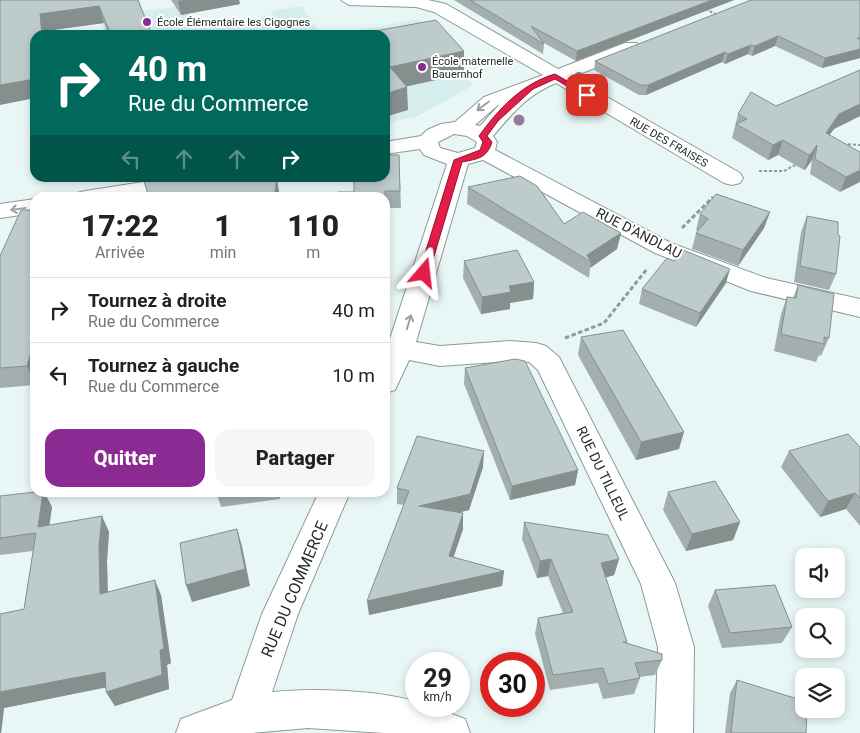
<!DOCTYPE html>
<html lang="fr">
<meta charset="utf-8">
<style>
body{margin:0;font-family:Roboto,sans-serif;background:#f6f6f6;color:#222;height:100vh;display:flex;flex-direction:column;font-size:19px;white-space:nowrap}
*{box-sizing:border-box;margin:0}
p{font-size:16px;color:#767676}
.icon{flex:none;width:28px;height:28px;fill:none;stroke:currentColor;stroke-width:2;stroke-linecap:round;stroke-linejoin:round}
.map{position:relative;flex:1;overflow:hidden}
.drawer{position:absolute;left:30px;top:192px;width:360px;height:305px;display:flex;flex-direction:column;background:#fff;border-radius:15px;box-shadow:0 2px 8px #0003}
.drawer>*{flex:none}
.hud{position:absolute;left:30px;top:30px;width:360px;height:152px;border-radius:15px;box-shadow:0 2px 8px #0003;background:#00695c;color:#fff;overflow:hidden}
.tools{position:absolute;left:795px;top:548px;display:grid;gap:10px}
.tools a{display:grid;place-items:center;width:50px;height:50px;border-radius:10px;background:#fff;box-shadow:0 2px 8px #0003;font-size:25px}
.speed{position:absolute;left:405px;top:652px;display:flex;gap:10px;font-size:25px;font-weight:700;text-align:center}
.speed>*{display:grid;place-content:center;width:65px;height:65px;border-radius:50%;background:#fff;box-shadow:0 2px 8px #0003;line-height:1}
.speed small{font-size:12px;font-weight:400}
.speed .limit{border:8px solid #d22;background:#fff;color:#111}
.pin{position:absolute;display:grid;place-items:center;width:42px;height:42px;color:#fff;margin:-21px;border-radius:10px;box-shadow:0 2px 8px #0006}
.me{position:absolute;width:55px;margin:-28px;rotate:17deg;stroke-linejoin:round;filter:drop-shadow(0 0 4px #0008)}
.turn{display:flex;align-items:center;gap:18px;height:105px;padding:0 15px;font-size:22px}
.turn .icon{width:65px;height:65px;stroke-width:2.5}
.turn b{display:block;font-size:35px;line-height:42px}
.lanes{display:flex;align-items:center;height:48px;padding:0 15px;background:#0003;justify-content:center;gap:25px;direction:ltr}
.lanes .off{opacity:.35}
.eta{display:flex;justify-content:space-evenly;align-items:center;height:85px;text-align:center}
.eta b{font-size:30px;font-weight:800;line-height:35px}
.primary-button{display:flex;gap:10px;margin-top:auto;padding:10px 15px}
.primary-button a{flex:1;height:58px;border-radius:15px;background:#8b2a92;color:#fff;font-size:20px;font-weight:800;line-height:58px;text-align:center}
.primary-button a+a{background:#f6f6f6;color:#222}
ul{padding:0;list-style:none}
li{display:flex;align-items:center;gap:15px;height:65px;padding:0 15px;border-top:1px solid #e0e0e0}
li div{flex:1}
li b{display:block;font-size:19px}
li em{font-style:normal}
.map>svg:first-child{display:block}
.built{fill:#d5edec}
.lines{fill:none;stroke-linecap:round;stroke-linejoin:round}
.minor-casing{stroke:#8c9a99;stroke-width:2}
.path-far1{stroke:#8f9a9a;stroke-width:2;stroke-dasharray:3 2;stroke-linecap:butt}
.path{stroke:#8f9a9a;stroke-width:3;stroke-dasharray:4.5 2.5;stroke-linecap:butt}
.minor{fill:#fff;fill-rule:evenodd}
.tree{fill:#937b9c}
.wall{fill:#a3afaf}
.shaded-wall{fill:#848f8e}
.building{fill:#bdcccb;stroke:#848f8e}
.oneway{stroke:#9da0a0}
.route{fill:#e11d48;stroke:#92132f}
.poi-dot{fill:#8b2a92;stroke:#fff;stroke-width:2}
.labels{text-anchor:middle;stroke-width:4;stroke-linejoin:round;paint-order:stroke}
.far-poi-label{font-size:11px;fill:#252b2b;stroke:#fff;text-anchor:start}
.far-street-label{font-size:11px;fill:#252b2b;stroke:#fff}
.street-label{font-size:14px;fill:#252b2b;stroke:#fff}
.near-street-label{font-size:16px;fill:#252b2b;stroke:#fff}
</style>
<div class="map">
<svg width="860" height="733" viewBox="0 0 860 733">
<rect width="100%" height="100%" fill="#e8f7f6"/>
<g class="built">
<path d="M184,6L197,29L273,15L271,11L301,6L322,35H105L100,16Z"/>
<path d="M419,19L473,85L418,116L385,123V35H334Z"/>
</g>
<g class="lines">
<g class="minor-casing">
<g id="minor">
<path d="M341,0H428L446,4L558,69L625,43H637L640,47L637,51L572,77L740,173L743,178L740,183L732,185L724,183L556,83C527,95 513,113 493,136L497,142L495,150L671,243L766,278L860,299V317L751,291L655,253L483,160L468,164L416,342L440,346L510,341L536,343L546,346L559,357L675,583L694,647L693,733H655L658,647L641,584L538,370L529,362L510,361L440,366L409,360L395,390L385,393V354L447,164L424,155L420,149L385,154V142L421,136L427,130L441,124L455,122L484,97L543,75L434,12L416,7L349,5ZM499,105L480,126L475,125L498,105ZM454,134L467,136L477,142L475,148L458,153L440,148L438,142Z"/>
<path d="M169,178H217L214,183L206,185L128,198H74L77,193L85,191Z"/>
<path d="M35,199V213L0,218V204Z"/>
<path d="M319,492H350L298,614L272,692C320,688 369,690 416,701V706H431L465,719L470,733H384L308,728L252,733H176L181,719L232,700L262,614Z"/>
</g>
</g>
<g class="path-far1">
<path d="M705,9L716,14"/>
<path d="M843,144L860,145"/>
<path d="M759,171H784L797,164"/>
</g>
<g class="path">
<path d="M682,228L713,197"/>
<path d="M565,338L604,323L647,269"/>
</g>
<use href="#minor" class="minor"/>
</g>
<g class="tree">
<circle cx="579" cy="77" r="5"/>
<circle cx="519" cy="120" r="5.5"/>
</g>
<g class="wall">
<path d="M0,0H138L152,35H108L104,23L45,31L46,35H35Z"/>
<path d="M171,0H239L240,4L181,15Z"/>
<path d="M454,0H734L576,61L542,42L544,44L543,54Z"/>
<path d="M860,0V58L822,68L775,46L752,56L748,54L725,64L722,62L646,95H639L594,70L595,61Z"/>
<path d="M860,70V116L834,129L829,135L860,152L840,192L810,174L812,160L805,170V169L804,170L778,155L768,160L732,138L738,114L776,106Z"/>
<path d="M399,155L401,208H385V248V198L354,192Z"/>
<path d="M468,187L564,224L621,233L617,249L590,268L589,278L467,204Z"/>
<path d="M35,210V385L0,388V256Z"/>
<path d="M770,212L764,228L738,266L692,249L696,233L698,231L696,230L700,214Z"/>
<path d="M807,216L836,274L829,290L794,282L801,232Z"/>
<path d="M464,261L534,282L533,299L510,303V309L481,314L463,278Z"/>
<path d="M674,261L726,283L696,327L639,304L642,289Z"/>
<path d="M798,285L829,338L821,356L819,355L816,362L774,351L781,314L787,297L793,298Z"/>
<path d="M581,337L679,449L636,460L578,355Z"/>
<path d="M465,368L578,470L575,485L510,500L464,384Z"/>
<path d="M860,447V526L846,509L820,517L781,467L789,451Z"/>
<path d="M483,467L469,510L458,513H463V529L453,557L504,571L502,586L369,615L404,505L397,504V488Z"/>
<path d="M35,492H44L52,507L49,525L109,532L107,561L108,592L161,595L171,663L167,665L169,689L115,706L106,692V687L4,708L1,733H0V614L24,609L33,551L0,555V496Z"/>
<path d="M216,492H280V499L221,507Z"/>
<path d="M668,492L740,522L733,540L686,551L663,510Z"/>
<path d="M524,522L619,559L614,575L605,578L627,642V643L662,660L655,675L639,677L640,678L634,694L603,699L598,683L550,690L535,634L538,618L563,613L548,576L537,578L522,539Z"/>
<path d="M715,590L792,627L782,643L722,648L708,606Z"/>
<path d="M737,680L806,733H725L730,693Z"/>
</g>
<g class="shaded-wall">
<path d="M183,0H239L240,4L181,15L178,1Z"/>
<path d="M712,0H734L576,61L577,51Z"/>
<path d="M99,6L104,23L45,31L46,35H42L40,14Z"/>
<path d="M778,36L775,46L752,56L755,46Z"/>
<path d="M751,45L748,54L725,64L728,54Z"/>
<path d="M860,49V58L822,68L825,58Z"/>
<path d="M464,51V74L390,90V67Z"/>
<path d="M725,52L722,62L646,95L648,85Z"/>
<path d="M35,79V98L0,105V85Z"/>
<path d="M407,87L408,110L385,117V94Z"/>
<path d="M860,104V116L834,129L820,148L826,133L839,114Z"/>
<path d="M783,140L778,155L768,160L773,145Z"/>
<path d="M817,145L812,160L805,170L810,155Z"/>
<path d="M811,154L805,169L804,170L809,155Z"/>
<path d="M860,170V182L840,192L846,177Z"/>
<path d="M277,179L280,198H274Z"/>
<path d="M770,212L764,228L738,266L743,250Z"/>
<path d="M621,233L617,249L590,268L591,262L587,255Z"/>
<path d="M730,269L726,283L696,327L700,313Z"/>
<path d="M534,282L533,299L510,303V309L481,314L482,297L509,286Z"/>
<path d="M35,338V382L27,366Z"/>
<path d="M684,432L679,449L636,460L641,442Z"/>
<path d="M484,451L483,467L469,510L419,522V506Z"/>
<path d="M578,470L575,485L510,500L512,486Z"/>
<path d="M43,492H44L52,507L47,543L38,527Z"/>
<path d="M855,493L846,509L820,517L828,501Z"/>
<path d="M463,513V529L449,571V556Z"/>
<path d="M102,516L109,532L107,561L108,609L100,594L99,545Z"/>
<path d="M740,522L733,540L686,551L692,534Z"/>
<path d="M237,529L242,546L250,586L192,602L186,585Z"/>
<path d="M551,559L548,576L537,578L540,561Z"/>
<path d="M619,559L614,575L596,580L601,563Z"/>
<path d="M504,571L502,586L369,615L367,601Z"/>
<path d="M155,580L161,595L171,663L167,665L169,689L115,706L106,692L160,650Z"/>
<path d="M105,672L113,686L4,708L1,733H0V692Z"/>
</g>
<g class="building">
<path d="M0,0H138L152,35H111L99,6L40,14L42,35H35V79L0,85Z"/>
<path d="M470,0H712L577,51L531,26L544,44Z"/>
<path d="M751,0H860V38H857L860,39V49L825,58L778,36L755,46L751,45L728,54L725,52L648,85H640L595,61Z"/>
<path d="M436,20L464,51L390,67L407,87L385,94V35H353Z"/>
<path d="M860,70V104L839,114L826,133L860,152V170L846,177L815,159L817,145L810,155L811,154L809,155L783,140L773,145L736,124L747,119L738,114L751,92L776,106Z"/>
<path d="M385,155H399L400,191H385V198H337L338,192H354V178H385Z"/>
<path d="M520,176L537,186L564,224L583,212L621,233L587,255L591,262L468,187Z"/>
<path d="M277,179L274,198H149L144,181Z"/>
<path d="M716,194L770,212L743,250L696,233L708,219L700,214Z"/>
<path d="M21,210H35V338L27,366L0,368V256Z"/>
<path d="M807,216L838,222V235L840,236L836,274L800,266Z"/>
<path d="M517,250L534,282L509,286L511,292L482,297L464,261Z"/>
<path d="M683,250L730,269L700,313L642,289L667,258L674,261Z"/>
<path d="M798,285L834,294L829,338L824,337V344L781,334L787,297L796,298Z"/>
<path d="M623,330L684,432L641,442L581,337Z"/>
<path d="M515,359L525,361L578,470L512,486L465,368Z"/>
<path d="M848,434L860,447V498L855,493L828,501L789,451Z"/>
<path d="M417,436L484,451L470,494L419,506L463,513L449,556L504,571L367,601L409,491L397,488Z"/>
<path d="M715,481L740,522L692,534L668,492Z"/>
<path d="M35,492H43L38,527L102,516L99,545L100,594L155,580L164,649L160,650L162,675L106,692L105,672L0,692V614L24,609L36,533L0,538V496Z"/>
<path d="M524,522L608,535L619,559L601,563L627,642H623L662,654V660L635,663L640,678L608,684L603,668L553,675L538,618L573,612L551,559L540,561Z"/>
<path d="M237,529L245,569L186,585L180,543Z"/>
<path d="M775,585L792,627L730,633L715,590Z"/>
<path d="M737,680L804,701V709H807L806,733H731Z"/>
</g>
<defs><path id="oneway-shaft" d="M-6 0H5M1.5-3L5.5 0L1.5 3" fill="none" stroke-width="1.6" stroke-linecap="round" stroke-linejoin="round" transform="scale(1.25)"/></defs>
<g class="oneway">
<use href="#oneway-shaft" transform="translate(483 106) rotate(143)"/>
<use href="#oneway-shaft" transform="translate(18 209) rotate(172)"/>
<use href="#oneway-shaft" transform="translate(409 322) rotate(-73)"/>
</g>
<path class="route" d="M555,74L591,95L584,96L555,79L533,89L498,121L487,136L492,142C487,158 478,159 462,162L429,273L424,276L421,275L419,273L454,160L480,150L483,142L479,136C498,109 523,83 555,74Z"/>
<g class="poi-dot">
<circle cx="147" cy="22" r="5"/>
<circle cx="422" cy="67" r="5"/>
</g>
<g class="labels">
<g class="far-poi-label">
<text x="157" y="26">École Élémentaire les Cigognes</text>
<text x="432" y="65">École maternelle<tspan x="432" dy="13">Bauernhof</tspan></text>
</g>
<g class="far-street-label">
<text transform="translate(669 142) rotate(30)" y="4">RUE DES FRAISES</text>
</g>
<g class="street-label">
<text transform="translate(639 233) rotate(27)" y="5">RUE D'ANDLAU</text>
<text transform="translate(603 473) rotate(64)" y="5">RUE DU TILLEUL</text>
</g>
<g class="near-street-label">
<text transform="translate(294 589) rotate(-67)" y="6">RUE DU COMMERCE</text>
</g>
</g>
</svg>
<div class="tools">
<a><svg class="icon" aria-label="sound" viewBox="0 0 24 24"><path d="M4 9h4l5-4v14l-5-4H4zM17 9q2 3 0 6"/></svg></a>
<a><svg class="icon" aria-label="search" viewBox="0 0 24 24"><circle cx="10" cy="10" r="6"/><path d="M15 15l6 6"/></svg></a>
<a><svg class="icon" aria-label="layers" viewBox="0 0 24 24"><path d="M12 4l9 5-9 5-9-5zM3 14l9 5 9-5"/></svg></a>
</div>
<div class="speed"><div>29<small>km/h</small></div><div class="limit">30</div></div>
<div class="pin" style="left:587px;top:95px;background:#d93025"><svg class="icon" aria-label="arrive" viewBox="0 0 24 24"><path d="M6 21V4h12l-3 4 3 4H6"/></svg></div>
<svg class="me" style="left:424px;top:273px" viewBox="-20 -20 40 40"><path d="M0-17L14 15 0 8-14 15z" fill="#e11d48" stroke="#fff" stroke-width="4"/></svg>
<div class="hud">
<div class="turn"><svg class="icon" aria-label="right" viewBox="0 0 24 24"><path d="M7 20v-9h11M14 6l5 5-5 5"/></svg><div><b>40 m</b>Rue du Commerce</div></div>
<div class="lanes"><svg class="icon off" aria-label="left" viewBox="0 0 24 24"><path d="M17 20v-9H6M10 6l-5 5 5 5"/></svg><svg class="icon off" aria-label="ahead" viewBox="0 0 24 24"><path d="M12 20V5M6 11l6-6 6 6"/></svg><svg class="icon off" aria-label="ahead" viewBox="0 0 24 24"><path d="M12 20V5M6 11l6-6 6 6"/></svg><svg class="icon" aria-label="right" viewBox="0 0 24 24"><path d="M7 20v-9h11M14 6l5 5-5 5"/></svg></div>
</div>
<section class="drawer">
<div class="eta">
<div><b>17:22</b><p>Arrivée</p></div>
<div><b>1</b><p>min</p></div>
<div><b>110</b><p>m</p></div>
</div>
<ul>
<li><svg class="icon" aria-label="right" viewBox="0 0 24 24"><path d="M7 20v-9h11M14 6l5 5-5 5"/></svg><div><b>Tournez à droite</b><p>Rue du Commerce</p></div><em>40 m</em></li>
<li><svg class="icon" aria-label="left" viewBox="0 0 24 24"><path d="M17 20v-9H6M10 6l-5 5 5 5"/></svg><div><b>Tournez à gauche</b><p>Rue du Commerce</p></div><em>10 m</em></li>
</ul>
<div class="primary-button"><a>Quitter</a><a>Partager</a></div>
</section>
</div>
